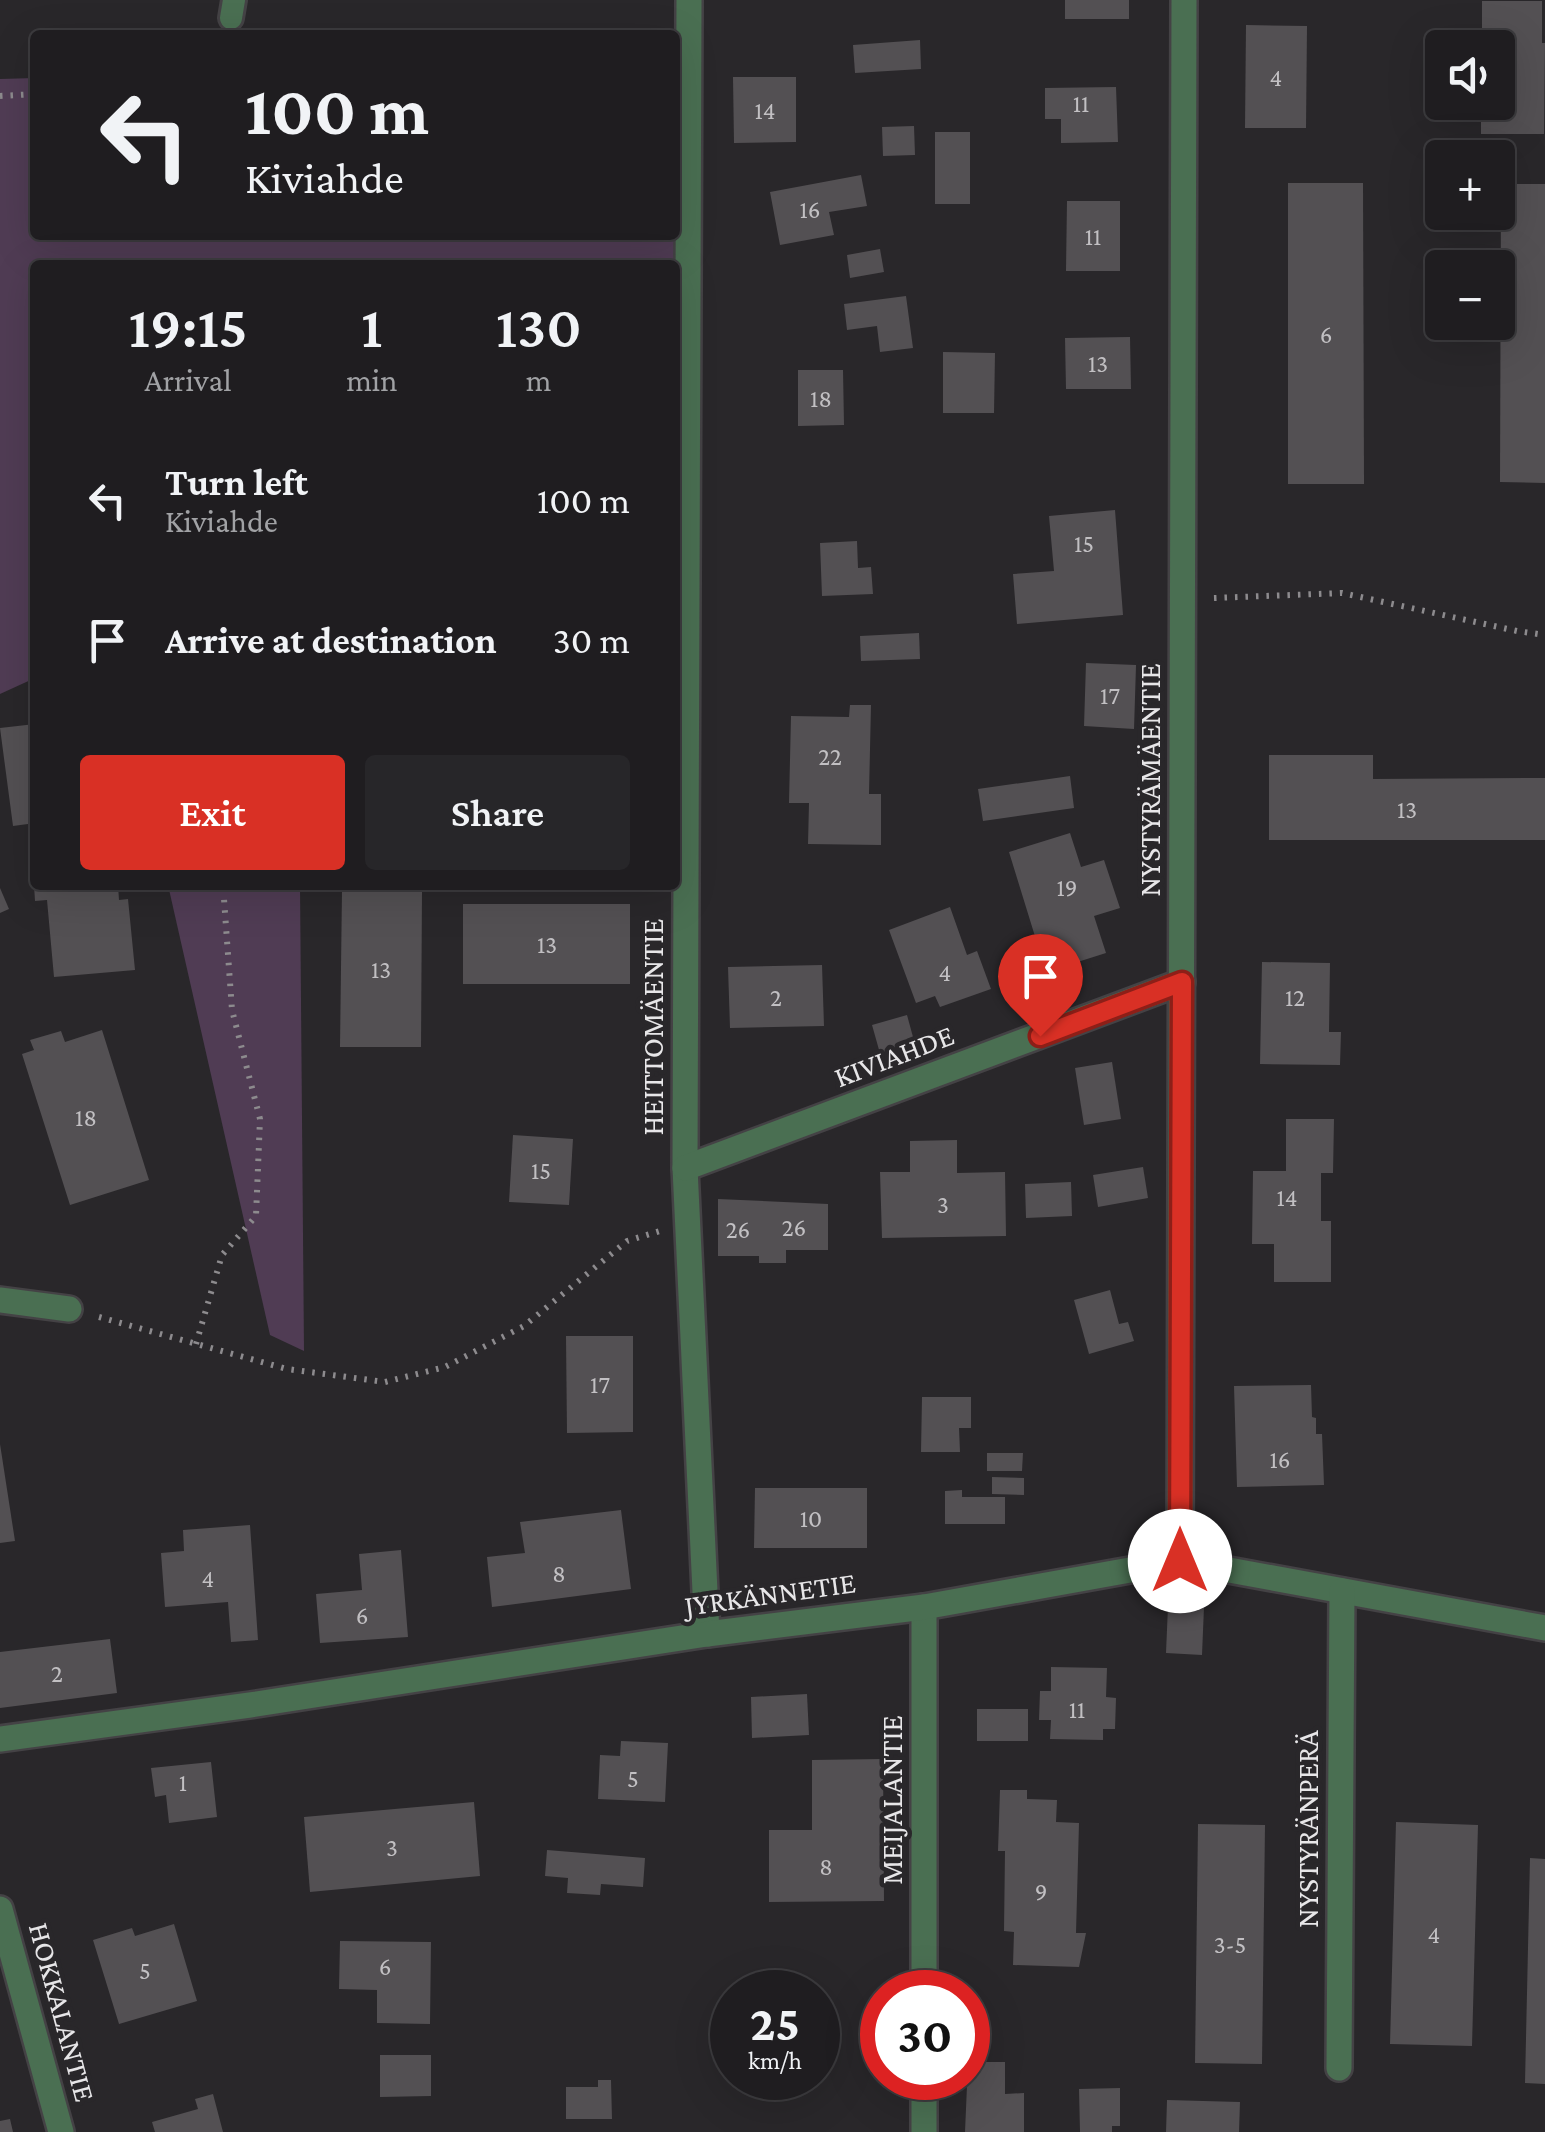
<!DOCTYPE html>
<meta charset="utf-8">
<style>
body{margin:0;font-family:"Crimson Pro",serif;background:#272629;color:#f1f3f6;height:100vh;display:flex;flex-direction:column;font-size:38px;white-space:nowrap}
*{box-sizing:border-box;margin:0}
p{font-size:32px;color:#a1a2a5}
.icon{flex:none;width:55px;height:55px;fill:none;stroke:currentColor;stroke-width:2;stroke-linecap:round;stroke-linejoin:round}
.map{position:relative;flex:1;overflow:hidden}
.panel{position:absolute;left:30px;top:260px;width:650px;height:630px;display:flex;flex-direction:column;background:#1f1d20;border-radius:10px;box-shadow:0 10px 40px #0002,0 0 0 2px #3c3b3e}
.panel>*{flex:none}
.hud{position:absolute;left:30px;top:30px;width:650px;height:210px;border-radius:10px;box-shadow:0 10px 40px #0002,0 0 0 2px #3c3b3e;background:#1f1d20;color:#f1f3f6;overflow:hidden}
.controls{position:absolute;left:1425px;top:30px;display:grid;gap:20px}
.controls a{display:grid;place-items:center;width:90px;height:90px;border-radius:10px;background:#1f1d20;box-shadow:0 10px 40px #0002,0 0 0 2px #3c3b3e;font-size:50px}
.speed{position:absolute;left:710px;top:1970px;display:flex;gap:20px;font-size:50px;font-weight:700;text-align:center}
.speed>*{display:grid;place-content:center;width:130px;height:130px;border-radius:50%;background:#1f1d20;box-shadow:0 10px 40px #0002,0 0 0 2px #3c3b3e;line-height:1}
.speed small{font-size:25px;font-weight:400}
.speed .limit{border:15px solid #d22;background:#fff;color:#111}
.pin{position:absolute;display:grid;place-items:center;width:85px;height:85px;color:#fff;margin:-102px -42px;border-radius:50% 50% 50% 0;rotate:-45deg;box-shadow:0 0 10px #0007}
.pin .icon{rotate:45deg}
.me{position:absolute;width:110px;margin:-55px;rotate:0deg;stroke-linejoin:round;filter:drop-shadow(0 0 8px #0008)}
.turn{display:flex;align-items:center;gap:35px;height:210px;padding:0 50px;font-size:45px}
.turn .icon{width:130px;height:130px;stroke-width:2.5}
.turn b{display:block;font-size:70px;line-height:85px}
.eta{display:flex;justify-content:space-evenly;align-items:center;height:170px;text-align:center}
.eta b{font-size:60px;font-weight:600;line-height:70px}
.action{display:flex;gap:20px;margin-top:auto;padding:20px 50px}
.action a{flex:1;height:115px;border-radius:10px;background:#d93025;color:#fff;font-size:40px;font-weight:600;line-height:115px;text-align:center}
.action a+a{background:#272629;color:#f1f3f6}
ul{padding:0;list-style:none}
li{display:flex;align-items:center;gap:30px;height:140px;padding:0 50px}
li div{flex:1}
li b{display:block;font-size:38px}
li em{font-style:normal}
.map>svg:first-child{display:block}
.green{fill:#503c54}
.building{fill:#535053}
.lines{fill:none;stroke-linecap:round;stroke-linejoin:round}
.service-casing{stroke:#444245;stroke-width:28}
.minor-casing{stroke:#444245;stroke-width:30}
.path{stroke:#8d8b8e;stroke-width:6;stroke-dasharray:2.5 8;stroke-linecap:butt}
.service{stroke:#4a6f52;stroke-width:22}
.minor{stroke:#4a6f52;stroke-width:25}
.route-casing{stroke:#8d1f18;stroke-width:25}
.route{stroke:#d93025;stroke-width:18}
.labels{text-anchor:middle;stroke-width:9;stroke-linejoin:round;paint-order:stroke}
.number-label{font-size:25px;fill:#c2c0c3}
.street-label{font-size:30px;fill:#e7e6e8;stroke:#29272a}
</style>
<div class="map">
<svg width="1545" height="2132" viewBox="0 0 1545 2132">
<rect width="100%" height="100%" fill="#29272a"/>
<g class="green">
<path d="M675,68H691L675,442V265H35V678L0,694V79L35,78V235H675Z"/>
<path d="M168,885H300L304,1351L270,1335Z"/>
</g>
<g class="building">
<rect x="1065" y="0" width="64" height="19"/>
<path d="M1482,1H1542V43H1545L1544,134H1481V102H1498V48H1482Z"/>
<path d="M1246,25L1307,26L1306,128H1245Z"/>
<path d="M920,40L921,69L855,73L853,45Z"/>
<path d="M733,77H796V142L734,143Z"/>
<path d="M1116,87L1118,142L1061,143V119H1045V88Z"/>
<path d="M914,126L915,155L883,156L882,127Z"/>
<rect x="935" y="132" width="35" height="72"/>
<path d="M861,175L867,206L829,212L834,235L780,245L770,192Z"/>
<path d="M1288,183H1363L1364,484H1288Z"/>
<path d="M1501,184H1545V483L1500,482Z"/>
<path d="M1067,201H1120V271H1066Z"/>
<path d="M880,249L884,272L850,278L847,255Z"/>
<path d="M906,296L913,348L880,352L877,326L847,330L844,304Z"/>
<path d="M1130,337L1131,389H1066L1065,338Z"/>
<path d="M943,352L995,353L994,413H943Z"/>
<path d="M798,370H843L844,425L798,426Z"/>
<path d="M1115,510L1123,615L1017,624L1013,574L1054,571L1049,516Z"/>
<path d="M857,541L858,568L871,567L873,594L822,596L820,543Z"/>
<path d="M919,633L920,659L861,661L860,636Z"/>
<path d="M1086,663L1136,665L1134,729L1084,726Z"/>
<path d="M850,705H871L869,794H881V845L808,844L809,803H789L791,716L849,717Z"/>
<path d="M35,724V869H32L28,824L13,826L0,728Z"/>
<path d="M1269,755H1373V779L1545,778V840H1269Z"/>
<path d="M1070,776L1074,808L983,821L978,789Z"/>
<path d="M1070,833L1081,867L1104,860L1120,908L1094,916L1106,953L1046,972L1009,852Z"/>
<path d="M34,885H118L119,900L128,899L135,970L54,977L47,900L35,901Z"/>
<path d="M0,888L9,909L0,913Z"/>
<path d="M342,890L422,891L421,1047H340Z"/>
<rect x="463" y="904" width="167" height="80"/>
<path d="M950,907L967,955L977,951L991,989L940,1007L935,996L916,1003L889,930Z"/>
<path d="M1262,962L1330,963L1329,1032H1341L1340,1065L1260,1064Z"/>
<path d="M822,965L824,1026L730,1028L728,967Z"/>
<path d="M907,1015L916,1048L881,1057L872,1025Z"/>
<path d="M102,1030L149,1180L70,1205L22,1054L34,1050L30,1040L61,1031L65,1042Z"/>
<path d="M1112,1062L1121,1119L1084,1125L1075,1068Z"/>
<path d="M1286,1119H1334L1333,1173H1321V1221H1331V1282H1274V1244H1252L1253,1171H1286Z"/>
<path d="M513,1135L573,1139L569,1205L509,1202Z"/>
<path d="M957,1140V1173L1005,1172L1006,1236L882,1238L880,1172H910V1141Z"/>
<path d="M1143,1167L1148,1198L1098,1207L1093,1175Z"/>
<path d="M1071,1182L1072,1216L1026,1218L1025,1184Z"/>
<path d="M718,1199L828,1204V1250H786V1263H759V1256H718Z"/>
<path d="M1110,1290L1119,1324L1128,1322L1134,1341L1089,1354L1074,1300Z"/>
<path d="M566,1336H633V1432L567,1433Z"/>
<path d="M1311,1385L1312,1417L1316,1418V1434H1322L1324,1485L1237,1487L1234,1386Z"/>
<path d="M922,1397H971V1428H959L960,1452H921Z"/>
<path d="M0,1444L15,1541L0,1543Z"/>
<path d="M987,1453H1023L1022,1471H987Z"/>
<path d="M992,1477L1024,1478V1495L992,1494Z"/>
<path d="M755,1488H867V1548H754Z"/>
<path d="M962,1490V1497H1005V1524H945V1491Z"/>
<path d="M621,1510L631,1589L492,1607L487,1557L525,1553L520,1522Z"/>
<path d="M250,1525L258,1640L231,1642L228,1602L165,1607L161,1553L184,1551L183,1530Z"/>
<path d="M401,1550L408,1637L320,1643L316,1594L362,1590L359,1554Z"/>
<path d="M1168,1606L1204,1607L1202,1655L1166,1653Z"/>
<path d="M110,1639L117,1693L0,1708V1652Z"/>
<path d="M1051,1667L1107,1668L1106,1697L1116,1698L1115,1729H1103V1740L1050,1739L1051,1720H1039L1040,1691H1051Z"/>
<path d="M807,1694L809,1735L752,1738L751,1697Z"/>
<rect x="977" y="1709" width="51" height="32"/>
<path d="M621,1741L668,1743L665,1802L598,1799L600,1755L620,1756Z"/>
<path d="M883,1759L884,1901L769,1902V1830H812V1760Z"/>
<path d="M211,1762L217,1817L169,1823L166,1795L155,1797L151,1768Z"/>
<path d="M1000,1790H1027V1799L1057,1800L1056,1822L1079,1823L1076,1933H1086L1079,1967L1013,1965L1014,1932L1004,1931L1005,1851H998Z"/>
<path d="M474,1802L480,1876L310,1892L304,1817Z"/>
<path d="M1396,1822L1478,1825L1472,2046L1390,2044Z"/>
<path d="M1198,1824L1265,1825L1262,2064L1195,2063Z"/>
<path d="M547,1850L645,1858L643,1887L601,1884L600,1895L567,1893L568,1878L545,1876Z"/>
<path d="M1530,1858L1545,1859V2084L1525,2083Z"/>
<path d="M174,1924L197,2001L119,2024L93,1940L132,1928L135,1936Z"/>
<path d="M340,1941L431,1942L430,2024L377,2023V1990L339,1989Z"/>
<path d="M380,2055H431V2096L380,2097Z"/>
<path d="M968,2062H1005V2094L1024,2093V2132H965Z"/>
<path d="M598,2080H611L612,2119H566V2087H598Z"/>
<path d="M1120,2088V2126H1112V2132H1080L1079,2089Z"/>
<path d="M213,2094L223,2132H155L152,2122L198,2109L195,2099Z"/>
<path d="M1167,2100L1240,2102L1239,2132H1166Z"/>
<path d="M10,2119L13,2132H0V2121Z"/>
</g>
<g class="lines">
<g class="service-casing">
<path id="service" d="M231,18L234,0"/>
</g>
<g class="minor-casing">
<g id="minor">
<path d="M689,0L685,1168L707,1634"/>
<path d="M685,1168L1182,982"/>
<path d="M0,1300L69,1309"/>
<path d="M1180,1561L1184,0"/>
<path d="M924,1607V1992"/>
<path d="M0,1739L250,1705L707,1634L924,1607L1180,1561L1545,1628"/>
<path d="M0,1909L61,2132"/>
<path d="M1339,2068L1342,1591"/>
<path d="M924,2078V2132"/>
</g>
</g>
<g class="path">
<path d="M0,96L35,94"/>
<path d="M1214,598L1342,593L1517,631L1545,635"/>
<path d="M99,1317L287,1369L385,1382L445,1367L524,1326L627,1241L660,1231"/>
<path d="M196,1344L222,1255L256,1216L260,1119L232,1010L223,885"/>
</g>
<use href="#service" class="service"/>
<use href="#minor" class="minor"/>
</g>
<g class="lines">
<g class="route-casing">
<path id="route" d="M1040,1036L1182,982L1180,1561"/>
</g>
<use href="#route" class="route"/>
</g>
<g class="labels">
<g class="number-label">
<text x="1276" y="86">4</text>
<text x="1081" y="112">11</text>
<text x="765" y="119">14</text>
<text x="810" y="218">16</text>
<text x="1093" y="245">11</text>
<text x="1326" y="343">6</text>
<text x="1098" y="372">13</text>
<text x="821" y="407">18</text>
<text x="1084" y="552">15</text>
<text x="1110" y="704">17</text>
<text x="830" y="765">22</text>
<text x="1407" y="818">13</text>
<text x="1067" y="896">19</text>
<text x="547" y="953">13</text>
<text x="381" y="978">13</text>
<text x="945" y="981">4</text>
<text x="776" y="1006">2</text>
<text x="1295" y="1006">12</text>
<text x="86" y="1126">18</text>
<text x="541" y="1179">15</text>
<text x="1287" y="1206">14</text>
<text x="943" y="1213">3</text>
<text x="794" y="1236">26</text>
<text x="738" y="1238">26</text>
<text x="600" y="1393">17</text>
<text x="1280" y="1468">16</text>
<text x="811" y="1527">10</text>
<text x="559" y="1582">8</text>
<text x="208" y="1587">4</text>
<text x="362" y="1624">6</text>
<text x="57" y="1682">2</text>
<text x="1077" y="1718">11</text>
<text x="633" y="1787">5</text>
<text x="183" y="1791">1</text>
<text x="392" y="1856">3</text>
<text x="826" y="1875">8</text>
<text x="1041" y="1900">9</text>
<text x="1434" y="1943">4</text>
<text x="1230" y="1953">3-5</text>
<text x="385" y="1975">6</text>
<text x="145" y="1979">5</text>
</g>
<g class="street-label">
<text transform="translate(1150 780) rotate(-90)" y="10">NYSTYRÄMÄENTIE</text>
<text transform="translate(653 1027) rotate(-90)" y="10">HEITTOMÄENTIE</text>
<text transform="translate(894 1056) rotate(-21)" y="10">KIVIAHDE</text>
<text transform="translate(770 1594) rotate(-8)" y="10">JYRKÄNNETIE</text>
<text transform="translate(892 1800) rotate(-90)" y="10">MEIJALANTIE</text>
<text transform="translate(1308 1829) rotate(-90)" y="10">NYSTYRÄNPERÄ</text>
<text transform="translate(62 2012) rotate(75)" y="10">HOKKALANTIE</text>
</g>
</g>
</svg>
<div class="controls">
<a><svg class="icon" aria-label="sound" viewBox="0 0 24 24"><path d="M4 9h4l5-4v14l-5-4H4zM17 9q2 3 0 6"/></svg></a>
<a>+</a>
<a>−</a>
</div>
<div class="speed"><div>25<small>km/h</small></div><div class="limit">30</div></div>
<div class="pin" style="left:1040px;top:1036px;background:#d93025"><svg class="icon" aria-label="arrive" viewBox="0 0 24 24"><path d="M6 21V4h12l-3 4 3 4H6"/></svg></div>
<svg class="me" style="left:1180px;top:1561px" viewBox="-20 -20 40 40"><circle r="19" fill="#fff"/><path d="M0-13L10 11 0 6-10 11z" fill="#d93025"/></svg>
<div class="hud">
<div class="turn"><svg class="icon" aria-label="left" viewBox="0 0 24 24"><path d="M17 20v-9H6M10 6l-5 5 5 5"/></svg><div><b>100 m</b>Kiviahde</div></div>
</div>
<section class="panel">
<div class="eta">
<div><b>19:15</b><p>Arrival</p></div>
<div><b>1</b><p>min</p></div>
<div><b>130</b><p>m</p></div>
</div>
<ul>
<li><svg class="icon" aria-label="left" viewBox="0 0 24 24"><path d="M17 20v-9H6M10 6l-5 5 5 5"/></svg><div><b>Turn left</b><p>Kiviahde</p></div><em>100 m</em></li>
<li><svg class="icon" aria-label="arrive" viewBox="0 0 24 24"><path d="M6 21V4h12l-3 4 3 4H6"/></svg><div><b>Arrive at destination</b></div><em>30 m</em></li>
</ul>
<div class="action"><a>Exit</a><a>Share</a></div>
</section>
</div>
